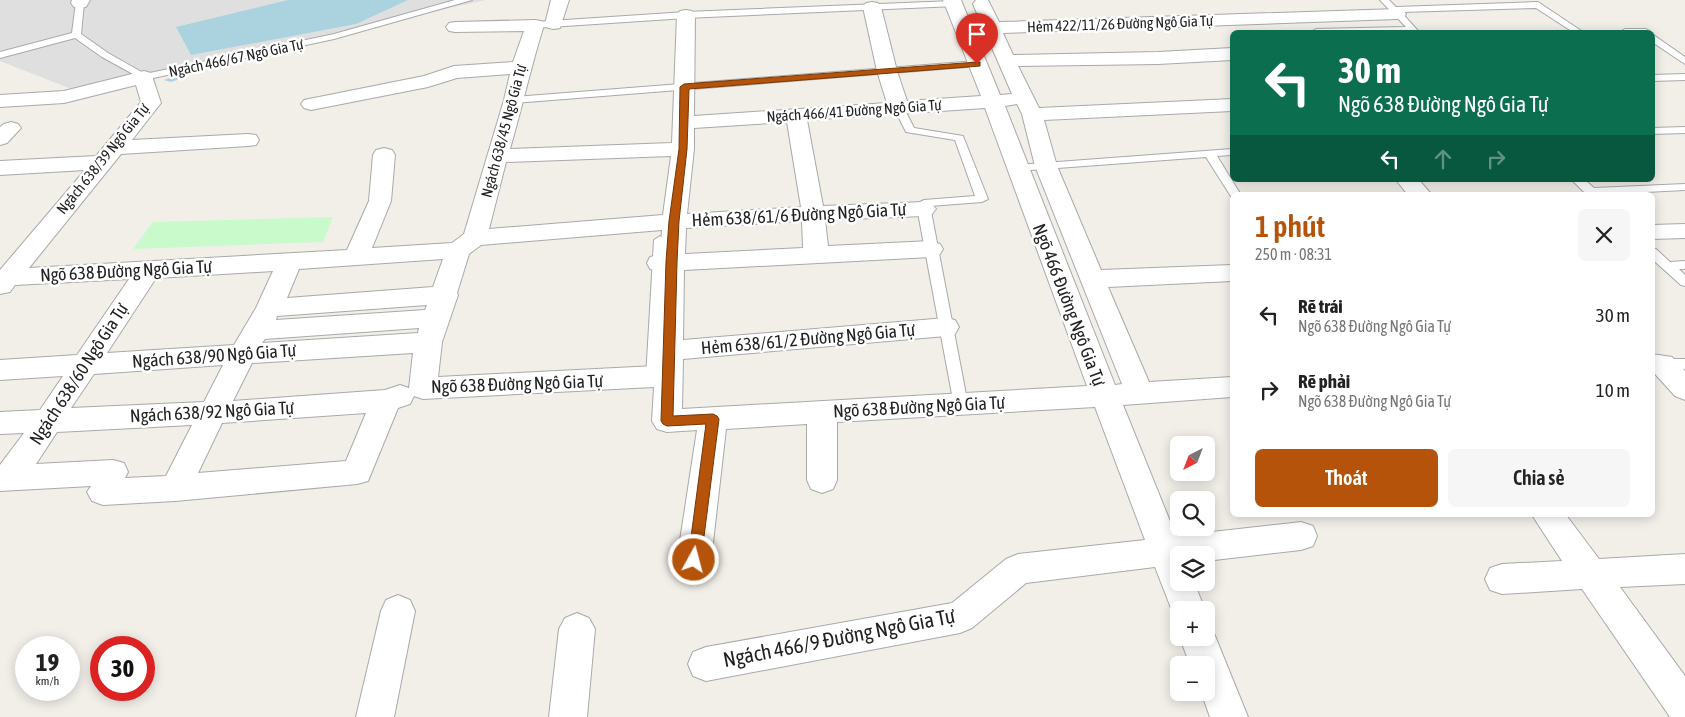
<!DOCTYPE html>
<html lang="vi">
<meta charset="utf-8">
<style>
body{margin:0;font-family:"Asap Condensed",sans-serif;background:#f6f6f6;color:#222;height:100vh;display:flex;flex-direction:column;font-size:19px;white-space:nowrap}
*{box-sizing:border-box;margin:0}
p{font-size:16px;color:#767676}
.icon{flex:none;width:28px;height:28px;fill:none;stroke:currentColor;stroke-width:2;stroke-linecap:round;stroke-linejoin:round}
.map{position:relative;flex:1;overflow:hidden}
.sheet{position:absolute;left:1230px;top:192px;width:425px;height:325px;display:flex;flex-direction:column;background:#fff;border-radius:8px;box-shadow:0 2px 12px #0003}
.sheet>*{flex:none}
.guide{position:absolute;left:1230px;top:30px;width:425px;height:152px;border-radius:8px;box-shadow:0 2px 12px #0003;background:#0b6e4f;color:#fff;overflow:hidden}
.needle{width:32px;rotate:222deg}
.fabs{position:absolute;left:1170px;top:436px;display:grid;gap:10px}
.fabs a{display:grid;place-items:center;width:45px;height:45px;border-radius:8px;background:#fff;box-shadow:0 2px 12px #0003;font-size:25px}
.speed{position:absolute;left:15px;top:636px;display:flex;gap:10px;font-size:25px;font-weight:700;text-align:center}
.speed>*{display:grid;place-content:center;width:65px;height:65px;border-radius:50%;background:#fff;box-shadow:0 2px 12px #0003;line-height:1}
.speed small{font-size:12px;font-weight:400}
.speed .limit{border:8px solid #d22;background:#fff;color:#111}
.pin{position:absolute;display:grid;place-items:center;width:42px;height:42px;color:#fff;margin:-51px -21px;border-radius:50% 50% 50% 0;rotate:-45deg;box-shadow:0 0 5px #0007}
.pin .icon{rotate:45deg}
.me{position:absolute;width:55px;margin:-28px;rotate:7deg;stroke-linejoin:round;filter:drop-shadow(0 0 4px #0008)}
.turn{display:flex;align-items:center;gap:18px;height:105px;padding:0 25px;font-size:22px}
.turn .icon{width:65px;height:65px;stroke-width:2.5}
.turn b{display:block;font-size:35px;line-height:42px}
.lanes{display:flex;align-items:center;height:48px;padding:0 25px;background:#0003;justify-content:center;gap:25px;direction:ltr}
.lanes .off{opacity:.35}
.round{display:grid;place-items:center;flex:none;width:52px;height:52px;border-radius:8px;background:#f6f6f6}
.summary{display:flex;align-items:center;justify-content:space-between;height:85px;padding:0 25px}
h1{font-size:30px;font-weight:600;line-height:38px;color:#b45309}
.cta{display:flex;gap:10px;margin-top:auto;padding:10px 25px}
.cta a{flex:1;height:58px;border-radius:8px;background:#b45309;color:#fff;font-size:20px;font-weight:600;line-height:58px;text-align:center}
.cta a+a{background:#f6f6f6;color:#222}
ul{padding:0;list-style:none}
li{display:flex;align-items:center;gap:15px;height:75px;padding:0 25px}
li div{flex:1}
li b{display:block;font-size:19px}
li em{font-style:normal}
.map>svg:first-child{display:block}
.residential{fill:#e0dfdf}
.park{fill:#c8facc}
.water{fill:#aad3df}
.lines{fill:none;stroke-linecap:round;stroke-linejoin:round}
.stream{fill:#aad3df;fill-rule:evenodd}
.lane-casing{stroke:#a9a9a9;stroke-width:2}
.street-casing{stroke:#a9a9a9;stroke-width:2}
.lane{fill:#fff;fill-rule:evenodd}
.street{fill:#fff;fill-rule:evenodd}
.route{fill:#b45309;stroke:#753606}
.labels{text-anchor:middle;stroke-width:5;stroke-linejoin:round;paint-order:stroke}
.far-street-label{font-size:15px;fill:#222;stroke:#fff}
.street-label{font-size:18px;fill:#222;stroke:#fff}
.near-street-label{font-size:21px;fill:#222;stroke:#fff}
</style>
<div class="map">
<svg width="1685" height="717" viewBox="0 0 1685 717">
<rect width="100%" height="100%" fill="#f2efe9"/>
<path class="residential" d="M0,0H486L74,90L0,61Z"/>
<path class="park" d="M333,217L323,242L133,249L153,222Z"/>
<path class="water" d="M288,0H408L356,24L191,55L176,27Z"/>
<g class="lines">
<path class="stream" d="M217,62L220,64L219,65L171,82L164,80Z"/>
<g class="lane-casing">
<g id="lane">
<path d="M80,0L84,3L81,34L108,53L145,74L334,34L455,0H472L334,39L144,80L102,57L75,38L0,58V52L72,33L76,3Z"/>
<path d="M1380,0H1389L1396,7L1538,2L1583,32H1573L1536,8L1401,12L1419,32H1311L1316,29L1406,27Z"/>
<path d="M953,1L956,2V6L686,18L535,28L531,25L535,22L686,12Z"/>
<path d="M1625,29H1646L1651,32H1620Z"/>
<path d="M1652,34L1685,57V64L1652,42Z"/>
<path d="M977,61L982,64L980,66L514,103L509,100L514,97Z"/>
<path d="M1685,74V80L1652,81V75Z"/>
<path d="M899,105L904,108L914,128L963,136L988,199L982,202L930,206L968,405L966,409L961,410L956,409L954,405L919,218L918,203L924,200L975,196L955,140L906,132L894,108Z"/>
<path d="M1685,127V133L1652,134V128Z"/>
<path d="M1232,149V155L1217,156L1241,195H1232V198L1206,157L1017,171L1011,168L1017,165Z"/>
<path d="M1572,180H1585L1594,188L1685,184V190L1587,195Z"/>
<path d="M660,236L666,240L660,378L658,382L653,383L648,382L646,378L654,240Z"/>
<path d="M1652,248L1656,249L1670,262L1685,261V269H1679L1685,275V286L1681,285L1652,259Z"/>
<path d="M1662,359H1685V369L1657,368L1655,364L1657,360Z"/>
</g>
</g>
<g class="street-casing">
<g id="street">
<path d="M72,0H90L86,7L80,8L74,7L71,3Z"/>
<path d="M551,0H569L560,28L554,29L548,28L545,24Z"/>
<path d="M943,0H961L1000,95L1012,94L973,4L976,0H988L999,22L1397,9L1403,10L1406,14L1403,18L1397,19L1003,33L1013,55L1158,52L1232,48V60L1158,64L1018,66L1039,108L1232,99V111L1044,120L1057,166L1101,270L1232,265V281L1108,287L1149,382L1232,377V397L1123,405L1176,536L1301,522L1313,526L1317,536L1313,546L1301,550L1206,561V555H1179V582H1194L1205,610H1179V622L1176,621L1155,567L1026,583L972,628L960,633L706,681L693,676L688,664L693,652L706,647L952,603L1006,559L1018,554L1145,540L1095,407L837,422V480L833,489L822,493L811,489L807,480V424L726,429L711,560L706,570L694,574L682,570L677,560L697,430L667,432L657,429L652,421L654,387L423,399L414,396L410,404L398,408L368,481L357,484L175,501L103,505L92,501L87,492L91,486L0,491V465L24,433L0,434V412L40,410L63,376L0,380V360L77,355L129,279L15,285L10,292L0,294V270L85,170L0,175V161L96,156L141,102L136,85L64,103L0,107V95L64,91L144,71L151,73L161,103L132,140L248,134L256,135L259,140L256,145L248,146L121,154L29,268L347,250L369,201L373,155L376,150L384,148L392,150L395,155L391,201L372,248L452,243L464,234L504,100L510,74L457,78L428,87L311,110L304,108L301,104L304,100L424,76L454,66L513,62L524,31L455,32L449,31L446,27L449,23L455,22L535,20L541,21L544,25C531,66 522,108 510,149L672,143L677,15L680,11L686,10L692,11L695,15L694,116L887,103L877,71L863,7L866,3L872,2L878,3L881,7L897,71L907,101L981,96ZM1017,104L1022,114L1035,166L1122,384L1115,385L1005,106ZM985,108L1087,386L682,409L683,359L946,336L955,334L959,327L955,320L946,318L683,340L684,270L931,257L940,254L943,249L940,244L931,241L828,246L825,220L924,216L932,214L936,209L932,204L924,202L823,206L807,120ZM787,122L801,207L687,214L694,149V128ZM671,156L663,215L489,229L506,162ZM802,221L803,248L685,254L686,228ZM662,230L660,255L650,257L647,263L650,269L659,271L655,366L438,377L442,342L458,295L457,293L469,254L481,245ZM443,259L433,287L287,298L299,269ZM273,271L256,308L234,345L107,353L156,278ZM427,305L425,310L276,320L277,316ZM419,328L418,333L262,343L265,339ZM413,353L409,388L400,385L385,390L233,401L252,363ZM223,365L204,402L71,408L94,374ZM366,413L346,461L198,473L222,423ZM192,425L166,476L125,478L128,472L124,463L113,460L36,464L57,432Z"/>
<path d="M11,122L18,124L21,128L7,143L0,145V127L4,124Z"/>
<path d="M1396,180H1419L1432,195H1408Z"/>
<path d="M1685,224V238L1652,239V225Z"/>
<path d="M1652,354L1672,357L1685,371V400L1675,396L1655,374H1652Z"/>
<path d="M1532,515H1566L1599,559L1685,554V584L1620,587L1685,676V717H1670L1582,589L1502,594L1490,590L1485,579L1490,568L1502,564L1562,561Z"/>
<path d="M398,595L410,600L415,611L394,717H356L381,611L386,600Z"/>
<path d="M577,613L589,618L595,629L587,717H549L559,629L565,618Z"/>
<path d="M1206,625L1211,626L1248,717H1210L1201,692H1206V665H1190L1180,638H1206Z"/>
</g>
</g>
<use href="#lane" class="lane"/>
<use href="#street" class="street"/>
</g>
<path class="route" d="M977,62H980V66L689,89L687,149L679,221L677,262L673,416L713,414L717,416L719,419L701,560L699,564L694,566L690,564L688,560L706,424L667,426L663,424L661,421L666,262L669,221L679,149L680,87L684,84Z"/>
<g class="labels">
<g class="far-street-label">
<text transform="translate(1120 24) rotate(-2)" y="5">Hẻm 422/11/26 Đường Ngô Gia Tự</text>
<text transform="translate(236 58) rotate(-12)" y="5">Ngách 466/67 Ngô Gia Tự</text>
<text transform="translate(854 111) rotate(-4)" y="5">Ngách 466/41 Đường Ngô Gia Tự</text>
<text transform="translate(504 131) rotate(-75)" y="5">Ngách 638/45 Ngô Gia Tự</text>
<text transform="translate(103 159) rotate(-51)" y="5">Ngách 638/39 Ngô Gia Tự</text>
</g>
<g class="street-label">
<text transform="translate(799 215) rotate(-3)" y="6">Hẻm 638/61/6 Đường Ngô Gia Tự</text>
<text transform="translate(126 271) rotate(-3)" y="6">Ngõ 638 Đường Ngô Gia Tự</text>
<text transform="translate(1069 305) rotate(69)" y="6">Ngõ 466 Đường Ngô Gia Tự</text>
<text transform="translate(808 339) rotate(-5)" y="6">Hẻm 638/61/2 Đường Ngô Gia Tự</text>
<text transform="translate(214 356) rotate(-4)" y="6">Ngách 638/90 Ngô Gia Tự</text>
<text transform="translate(79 374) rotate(-57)" y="6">Ngách 638/60 Ngô Gia Tự</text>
<text transform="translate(517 384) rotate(-2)" y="6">Ngõ 638 Đường Ngô Gia Tự</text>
<text transform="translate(919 407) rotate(-3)" y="6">Ngõ 638 Đường Ngô Gia Tự</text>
<text transform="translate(212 412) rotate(-3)" y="6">Ngách 638/92 Ngô Gia Tự</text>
</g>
<g class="near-street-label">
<text transform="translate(839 638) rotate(-11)" y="7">Ngách 466/9 Đường Ngô Gia Tự</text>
</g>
</g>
</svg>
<div class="fabs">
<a><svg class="needle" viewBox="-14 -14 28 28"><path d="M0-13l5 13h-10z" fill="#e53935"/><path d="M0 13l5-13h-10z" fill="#767676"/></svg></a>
<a><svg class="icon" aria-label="search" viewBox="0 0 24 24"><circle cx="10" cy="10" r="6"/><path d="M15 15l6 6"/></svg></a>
<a><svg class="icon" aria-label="layers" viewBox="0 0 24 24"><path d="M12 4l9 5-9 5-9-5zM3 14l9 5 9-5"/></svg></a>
<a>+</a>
<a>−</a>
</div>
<div class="speed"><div>19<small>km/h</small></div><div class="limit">30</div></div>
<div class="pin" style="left:977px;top:64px;background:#d93025"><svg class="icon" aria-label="arrive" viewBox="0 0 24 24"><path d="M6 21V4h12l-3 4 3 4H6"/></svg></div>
<svg class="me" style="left:694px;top:560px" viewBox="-20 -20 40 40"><circle r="17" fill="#b45309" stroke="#fff" stroke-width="3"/><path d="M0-11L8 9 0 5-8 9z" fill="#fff"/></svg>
<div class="guide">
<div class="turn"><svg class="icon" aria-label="left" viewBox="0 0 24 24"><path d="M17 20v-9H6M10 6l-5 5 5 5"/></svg><div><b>30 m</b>Ngõ 638 Đường Ngô Gia Tự</div></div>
<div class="lanes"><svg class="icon" aria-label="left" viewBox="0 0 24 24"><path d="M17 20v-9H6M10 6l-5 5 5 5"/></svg><svg class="icon off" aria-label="ahead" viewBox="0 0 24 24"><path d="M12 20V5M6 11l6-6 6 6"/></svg><svg class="icon off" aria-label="right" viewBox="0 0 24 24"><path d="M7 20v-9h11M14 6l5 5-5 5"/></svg></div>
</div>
<section class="sheet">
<div class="summary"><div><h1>1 phút</h1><p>250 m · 08:31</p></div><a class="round"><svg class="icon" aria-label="close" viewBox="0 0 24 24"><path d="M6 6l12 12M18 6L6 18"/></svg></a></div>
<ul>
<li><svg class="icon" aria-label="left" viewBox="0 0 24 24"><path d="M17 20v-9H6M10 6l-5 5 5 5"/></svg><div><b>Rẽ trái</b><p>Ngõ 638 Đường Ngô Gia Tự</p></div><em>30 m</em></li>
<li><svg class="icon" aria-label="right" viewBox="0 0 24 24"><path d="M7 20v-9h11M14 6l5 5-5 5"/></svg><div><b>Rẽ phải</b><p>Ngõ 638 Đường Ngô Gia Tự</p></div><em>10 m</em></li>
</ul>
<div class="cta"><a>Thoát</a><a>Chia sẻ</a></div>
</section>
</div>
